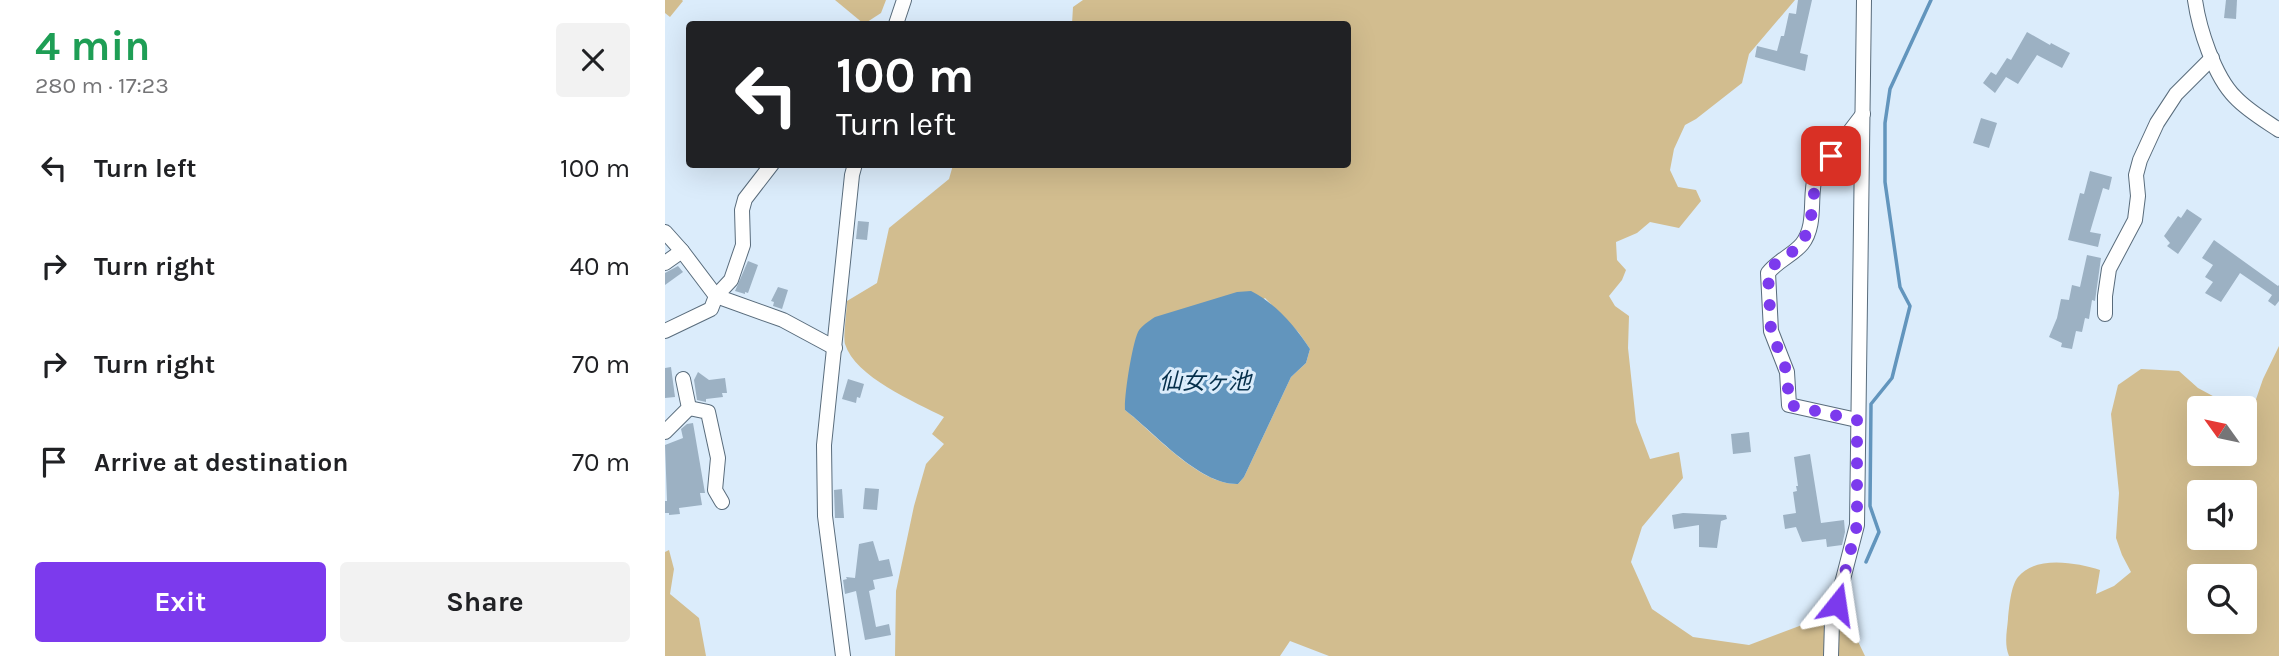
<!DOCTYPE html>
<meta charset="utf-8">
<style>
body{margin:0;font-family:Karla,"Noto Sans JP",sans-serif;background:#f2f2f2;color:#202124;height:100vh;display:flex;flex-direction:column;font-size:26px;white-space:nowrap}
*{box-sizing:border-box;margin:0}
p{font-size:23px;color:#757577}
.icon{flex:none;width:38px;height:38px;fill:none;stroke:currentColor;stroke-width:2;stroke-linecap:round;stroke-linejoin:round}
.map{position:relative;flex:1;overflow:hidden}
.details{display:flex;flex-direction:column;background:#fff;width:665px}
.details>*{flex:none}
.guide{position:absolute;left:21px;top:21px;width:665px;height:147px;border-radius:7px;box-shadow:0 7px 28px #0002;background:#202124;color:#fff;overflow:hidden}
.needle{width:46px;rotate:303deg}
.tools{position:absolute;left:1522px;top:396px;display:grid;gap:14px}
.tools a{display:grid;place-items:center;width:70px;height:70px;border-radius:7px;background:#fff;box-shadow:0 7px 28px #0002;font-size:35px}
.pin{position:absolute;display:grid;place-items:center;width:60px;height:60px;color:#fff;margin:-30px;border-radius:14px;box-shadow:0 4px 10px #0006}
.me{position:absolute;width:77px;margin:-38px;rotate:15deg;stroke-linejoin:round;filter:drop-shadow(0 0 5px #0008)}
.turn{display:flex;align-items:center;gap:24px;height:147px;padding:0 35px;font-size:32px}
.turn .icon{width:91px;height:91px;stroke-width:2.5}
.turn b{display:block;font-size:49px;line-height:60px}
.round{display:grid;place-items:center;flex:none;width:74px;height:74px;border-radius:7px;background:#f2f2f2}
.overview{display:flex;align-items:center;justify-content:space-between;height:119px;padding:0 35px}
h1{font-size:42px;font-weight:700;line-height:52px;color:#1e9e55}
.cta{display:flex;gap:14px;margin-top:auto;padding:14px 35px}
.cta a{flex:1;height:80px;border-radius:7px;background:#7c3aed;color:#fff;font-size:28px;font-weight:700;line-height:80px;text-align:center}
.cta a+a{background:#f2f2f2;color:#202124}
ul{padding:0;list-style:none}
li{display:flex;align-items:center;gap:21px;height:98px;padding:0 35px}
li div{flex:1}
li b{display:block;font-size:26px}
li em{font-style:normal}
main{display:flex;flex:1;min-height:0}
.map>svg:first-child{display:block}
.green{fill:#d2bd8f;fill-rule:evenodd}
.water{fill:#6295bd}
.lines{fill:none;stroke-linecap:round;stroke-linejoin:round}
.stream{stroke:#6295bd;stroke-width:3.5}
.building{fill:#9cb1c3}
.minor-casing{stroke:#596c7c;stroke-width:16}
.minor{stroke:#fff;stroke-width:14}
.route{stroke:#7c3aed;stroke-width:12;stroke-dasharray:0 21.6}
.labels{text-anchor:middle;stroke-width:6;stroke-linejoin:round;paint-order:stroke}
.water-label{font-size:23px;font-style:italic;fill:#052f4b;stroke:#dbecfb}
</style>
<main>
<section class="details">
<div class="overview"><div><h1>4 min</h1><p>280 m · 17:23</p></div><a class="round"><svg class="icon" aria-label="close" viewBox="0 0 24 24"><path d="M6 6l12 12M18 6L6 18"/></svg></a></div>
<ul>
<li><svg class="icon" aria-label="left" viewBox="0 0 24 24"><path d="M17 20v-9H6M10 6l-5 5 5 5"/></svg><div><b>Turn left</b></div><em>100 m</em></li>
<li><svg class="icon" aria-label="right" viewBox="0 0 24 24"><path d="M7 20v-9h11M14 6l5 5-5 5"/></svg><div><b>Turn right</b></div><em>40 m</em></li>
<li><svg class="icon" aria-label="right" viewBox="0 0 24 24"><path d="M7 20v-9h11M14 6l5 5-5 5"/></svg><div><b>Turn right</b></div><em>70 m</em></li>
<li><svg class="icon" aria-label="arrive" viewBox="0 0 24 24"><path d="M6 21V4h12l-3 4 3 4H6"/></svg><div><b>Arrive at destination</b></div><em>70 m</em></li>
</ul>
<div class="cta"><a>Exit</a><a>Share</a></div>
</section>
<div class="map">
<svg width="1614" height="656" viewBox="0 0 1614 656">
<rect width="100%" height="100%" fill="#dbecfb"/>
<g class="green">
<path d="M0,0H17L18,1L5,17L0,13Z"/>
<path d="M170,0H221L216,13L199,24Z"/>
<path d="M418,0H1130L1084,54L1077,83L1031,119L1020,125L1009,149L1005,170L1013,187L1031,190L1036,201L1014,228L985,222L972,233L951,242L952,260L961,270L957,280L944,296L950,306L964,316L963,348L971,422L985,459L1014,452L1018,478L977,527L966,562L987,609L1028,637L1084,645L1145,622L1187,629L1200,656H664L625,641L615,656H230L231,591L249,506L261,464L279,444L267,434L279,417C250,402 190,377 180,344C178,338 182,309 182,301L212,283L224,228L284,179L288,165L682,164V24H407L408,7ZM600,298L634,333L645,349L641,363L626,377L579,477L573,484C534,485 489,433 460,410Z"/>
<path d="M1614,346V656H1344C1339,644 1342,631 1343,619C1344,608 1346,585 1353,577C1371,555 1412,563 1435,570L1431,594L1449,586L1466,572L1457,555L1451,538L1454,493L1446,414L1453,385L1476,369L1514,371L1533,388L1570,408H1535V453H1580V409L1588,408L1598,379ZM1535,492H1580V537H1535ZM1535,576H1580V621H1535Z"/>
<path d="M4,550L9,569L5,594L34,618L41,656H0V552Z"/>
</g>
<path class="water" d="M586,291C610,303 630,326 645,349L641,363L626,377L579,477L573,484C534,485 489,432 460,410C459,396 467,345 473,332C476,326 484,321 490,317L572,292Z"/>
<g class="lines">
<path class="stream" d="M1201,562L1214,532L1205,506L1206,404L1227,378L1245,306L1235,287L1220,182V123L1225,89L1266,0"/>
</g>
<g class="building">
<path d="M1133,0H1147L1135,53L1143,55L1140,71L1090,57L1092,46L1112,51L1116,36H1119L1124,13L1131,14Z"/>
<path d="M1561,0H1572L1571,19L1559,18Z"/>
<path d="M1362,32L1385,45L1386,43L1405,53L1397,68L1372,55L1353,84L1341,77L1330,93L1318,83L1326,72L1331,75L1342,58L1346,60Z"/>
<path d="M1316,118L1332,123L1324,148L1308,143Z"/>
<path d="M1425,171L1447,177L1444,190L1438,188L1425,232L1436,234L1433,247L1403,240L1415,193L1419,194Z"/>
<path d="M1522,209L1537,219L1513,254L1502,246L1505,243L1499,236L1513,216L1516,218Z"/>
<path d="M193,221L204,222L202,240L191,239Z"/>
<path d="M1549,240L1613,286L1614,285V301L1610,306L1603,301L1607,295L1575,273L1556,302L1540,293L1548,282L1540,277L1548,265L1537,258Z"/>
<path d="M1422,255L1436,258L1430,301L1427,300L1424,319L1420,318L1417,332L1411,331L1407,349L1396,347L1397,343L1384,337L1392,318L1396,299L1404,300L1407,285L1415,287Z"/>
<path d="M83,261L93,265L83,293L80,292V294L70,291Z"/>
<path d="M13,266L18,272L0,285V273Z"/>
<path d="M113,287L123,290L117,309L108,306L109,302L106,301Z"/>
<path d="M6,367L10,397L0,398V368Z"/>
<path d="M33,372L44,380L60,378L62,393H57L58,397L41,399V402L32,400L29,380Z"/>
<path d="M183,379L199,384L195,398L192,397L191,403L177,399Z"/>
<path d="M28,423L40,493H35L37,505L14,508L15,514L4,515V513H0V501H2L0,445L18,438L16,429L22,424Z"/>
<path d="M1084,432L1086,452L1068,454L1066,434Z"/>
<path d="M1145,454L1156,523L1179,520L1180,532L1177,545L1162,547L1161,539L1137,542L1131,527L1120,529L1118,515L1131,513L1128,492L1132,491L1131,486H1133L1129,457Z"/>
<path d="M200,488L214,489L212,510L198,509Z"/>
<path d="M177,489L179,518H170L169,490Z"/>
<path d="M1018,513L1061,515L1062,519L1056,521L1052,548L1034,547V525L1009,529L1007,515Z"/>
<path d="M208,541L214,561L224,559L228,576L208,580L210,589L204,591L211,627L224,624L226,635L200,640L191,591L180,594L178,580L182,579L181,577L190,578L194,544Z"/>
</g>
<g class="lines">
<g class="minor-casing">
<g id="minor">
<path d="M1530,0C1534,28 1549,76 1570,97C1582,110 1599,120 1614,130"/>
<path d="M231,24L239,0"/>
<path d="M0,232L17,251L51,296L118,320L170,348"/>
<path d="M0,263L17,251"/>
<path d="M1440,314V296L1444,269L1470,220L1473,196L1471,175L1475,160L1492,123L1511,94L1547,58"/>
<path d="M0,331L46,309L51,296L66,280L78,245L77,210L80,199L107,164"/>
<path d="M24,408L43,412L53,458L50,490L57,502"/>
<path d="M1192,420L1124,405L1122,372L1106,331L1103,273C1112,261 1128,255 1137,244C1152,225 1144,197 1150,177L1198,114"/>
<path d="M0,432L24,408L18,379"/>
<path d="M178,656L160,516L159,445L187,175L190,164"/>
<path d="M1166,656L1167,622L1192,525L1199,0"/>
</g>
</g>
<use href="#minor" class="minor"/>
</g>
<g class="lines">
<path class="route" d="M1166,156L1150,177L1148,209L1138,244L1110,264L1103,273L1106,331L1122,372L1124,405L1192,420V525L1172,604"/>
</g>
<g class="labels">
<g class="water-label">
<text x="540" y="389">仙女ヶ池</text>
</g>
</g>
</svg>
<div class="tools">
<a><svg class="needle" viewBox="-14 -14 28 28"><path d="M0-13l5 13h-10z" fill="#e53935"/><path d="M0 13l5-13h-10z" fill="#757577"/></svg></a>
<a><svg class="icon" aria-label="sound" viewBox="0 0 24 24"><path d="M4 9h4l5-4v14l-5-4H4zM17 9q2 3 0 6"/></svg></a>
<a><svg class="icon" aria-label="search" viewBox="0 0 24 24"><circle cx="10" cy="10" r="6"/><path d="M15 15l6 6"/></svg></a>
</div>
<div class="pin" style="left:1166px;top:156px;background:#d93025"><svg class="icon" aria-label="arrive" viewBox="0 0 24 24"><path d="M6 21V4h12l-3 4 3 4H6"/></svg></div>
<svg class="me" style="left:1172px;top:604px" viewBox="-20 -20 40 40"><path d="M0-17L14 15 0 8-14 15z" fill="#7c3aed" stroke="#fff" stroke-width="4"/></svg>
<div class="guide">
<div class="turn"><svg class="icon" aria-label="left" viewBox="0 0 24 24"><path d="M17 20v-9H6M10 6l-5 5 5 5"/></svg><div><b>100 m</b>Turn left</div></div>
</div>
</div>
</main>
